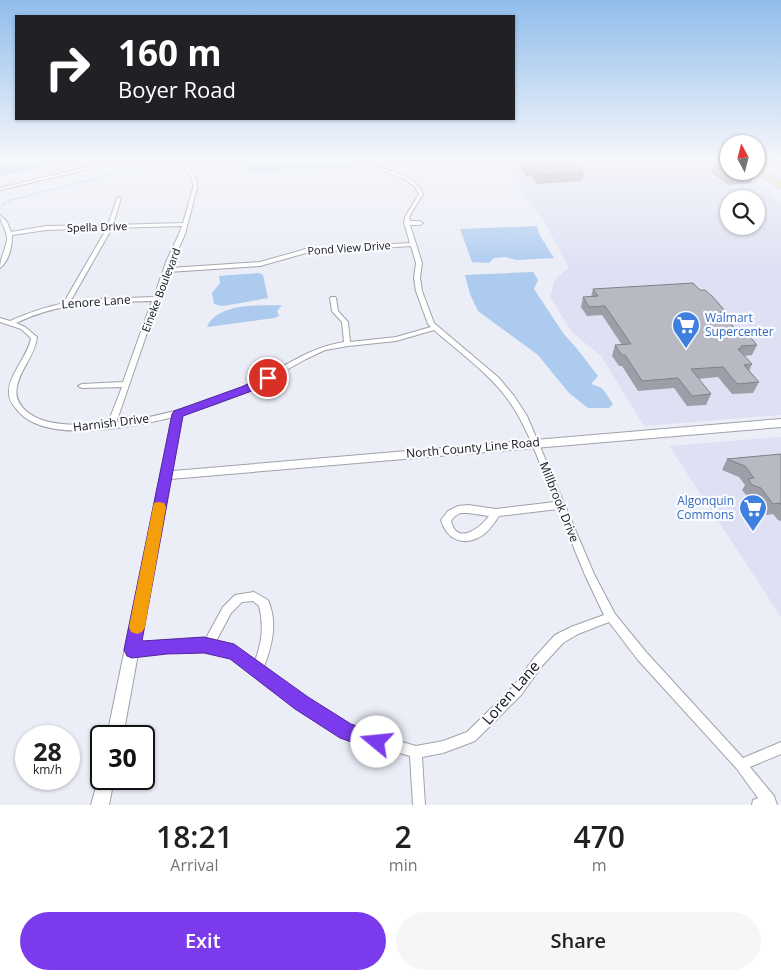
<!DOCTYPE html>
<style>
body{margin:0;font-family:"Open Sans",sans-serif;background:#f6f6f6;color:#202124;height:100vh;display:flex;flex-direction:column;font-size:19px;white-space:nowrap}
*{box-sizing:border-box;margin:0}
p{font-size:16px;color:#757577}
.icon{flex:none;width:28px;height:28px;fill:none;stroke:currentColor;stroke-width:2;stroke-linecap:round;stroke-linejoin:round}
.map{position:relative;height:805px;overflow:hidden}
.side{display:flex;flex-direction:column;background:#fff;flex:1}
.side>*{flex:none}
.top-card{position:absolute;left:15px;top:15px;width:500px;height:105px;border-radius:0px;box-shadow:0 1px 4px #0004;background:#202124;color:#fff;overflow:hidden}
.needle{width:32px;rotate:353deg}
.controls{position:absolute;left:720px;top:135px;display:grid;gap:10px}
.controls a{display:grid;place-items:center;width:45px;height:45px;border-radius:50%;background:#fff;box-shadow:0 1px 4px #0004;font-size:25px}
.speed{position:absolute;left:15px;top:725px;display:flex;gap:10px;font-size:25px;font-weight:700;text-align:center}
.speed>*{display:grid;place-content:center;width:65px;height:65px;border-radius:50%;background:#fff;box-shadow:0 1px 4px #0004;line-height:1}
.speed small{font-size:12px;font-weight:400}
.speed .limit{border:2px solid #111;border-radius:8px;background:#fff;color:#111}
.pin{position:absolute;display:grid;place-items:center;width:42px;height:42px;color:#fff;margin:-21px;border:2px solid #fff;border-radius:50%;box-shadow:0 1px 5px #0007}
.me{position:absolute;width:55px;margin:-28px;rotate:287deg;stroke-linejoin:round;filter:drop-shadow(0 0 4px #0008)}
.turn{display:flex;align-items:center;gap:18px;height:105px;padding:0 20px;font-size:22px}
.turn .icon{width:65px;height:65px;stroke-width:2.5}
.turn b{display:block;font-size:35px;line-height:42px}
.eta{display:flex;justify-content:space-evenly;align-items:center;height:85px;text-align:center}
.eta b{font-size:30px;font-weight:600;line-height:35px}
.button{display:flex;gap:10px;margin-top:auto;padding:10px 20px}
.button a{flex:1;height:58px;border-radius:30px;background:#7c3aed;color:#fff;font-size:20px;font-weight:600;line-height:58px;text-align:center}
.button a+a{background:#f6f6f6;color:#202124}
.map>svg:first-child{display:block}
.built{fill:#dee1f3;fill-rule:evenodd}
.water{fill:#adcaef}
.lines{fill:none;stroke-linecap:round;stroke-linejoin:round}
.stream{stroke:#adcaef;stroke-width:1}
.minor-casing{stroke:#a0a2ab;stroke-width:2}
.tertiary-casing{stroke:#a0a2ab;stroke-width:2}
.primary-casing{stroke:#cbcccc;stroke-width:3}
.minor{fill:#fff;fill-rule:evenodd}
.tertiary{fill:#fff;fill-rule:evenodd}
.primary{fill:#fdd99a;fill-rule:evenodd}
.wall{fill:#9d9fa8}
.building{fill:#b7b9c3;stroke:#808288}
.route{fill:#7c3aed;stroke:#51269a}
.slow{fill:#f59e0b}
.labels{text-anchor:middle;stroke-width:4.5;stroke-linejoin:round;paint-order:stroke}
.far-street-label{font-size:11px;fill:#141518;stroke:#fafbff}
.street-label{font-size:12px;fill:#141518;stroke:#fafbff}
.shop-label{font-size:12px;fill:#366cbe;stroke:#fafbff;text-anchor:start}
.near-street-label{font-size:15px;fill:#141518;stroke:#fafbff}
</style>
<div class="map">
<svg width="781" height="805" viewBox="0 0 781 805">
<rect width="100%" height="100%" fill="#ebedf7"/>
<g class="built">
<path d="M498,159H722L729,164V171H739L781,203V415L644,426L601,356L572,332L550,297L555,280L569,267L542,218ZM729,199H756V226H729Z"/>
<path d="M781,437V617L669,446Z"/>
</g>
<g class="water">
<path d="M0,159H74L64,163L0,176Z"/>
<path d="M403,159H491L492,160L485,163L422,166Z"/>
<path d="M254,161L257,164L347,162L353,168L290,169L254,173L250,172L249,163Z"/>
<path d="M537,226L539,234L554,258L517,260L505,257L494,258L489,263L472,262L460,229Z"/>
<path d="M533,272L538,280L534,289L563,333L578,350L598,376L591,384L602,388L613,404L609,408H588L569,393L538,355L478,311L470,294L465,275Z"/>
<path d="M259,273L263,275L268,298L223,306L214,304L212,293L220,283L219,276Z"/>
<path d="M282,305L277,311L279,316L274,318L207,327C218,302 260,306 282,305Z"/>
</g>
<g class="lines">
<path class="stream" d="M3,206L4,203L11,200L168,160"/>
<g class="minor-casing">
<g id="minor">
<path d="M112,159H117L97,167L0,190V188L94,165Z"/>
<path d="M178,159H182C187,171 198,172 197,188L185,234L170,268L260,262L306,249L410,243L404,223L405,217L419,194C409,171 377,176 361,159H365C384,175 413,169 423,194L409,217L410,221H420L423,223L420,225H410L422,263L420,278L422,291L434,323L499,378L514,396L527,416L594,574L615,614L646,652L743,758L781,742V754L750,767L774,796L777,805H752L753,800L758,798L737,769L638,660L609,622L578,634L563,643L542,666L521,695L475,741L443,753L422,757L425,805H413L410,756L343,736L298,707L231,657L204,650L167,651L132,655L128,654L127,650L128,646L132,645L167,641L205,640L223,607L235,595L254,592L268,600C278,623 272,645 264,667L306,699L350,727L416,746L443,741L467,732L513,687L534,658L555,635L571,627L604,615L585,575L558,509L499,516C494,523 490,530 483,535C465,547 447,541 441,520L448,511L458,506L468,505L496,509L555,502C542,470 529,429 509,401C490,374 459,352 434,330L396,341L348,346L325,350L306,359L249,391L215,404L182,415L169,475L168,477H162L161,475L174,417C136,426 46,445 18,411C14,406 9,401 9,394C7,376 28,357 31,338L21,329L0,322V318L10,321C28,313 45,307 65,303L64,302L107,228L46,230L12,235C12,247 9,261 0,268C0,258 6,249 7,239C7,229 0,223 0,215L7,222L11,232L46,226L108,225L117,198L119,197L121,198L113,225L183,223L193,188C194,172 182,172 178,159ZM182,226L179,234L166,262L154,297L99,299L70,302L112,228ZM411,246L416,263L414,278L416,291L428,324L431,327L396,337L350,342L348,322L338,311L336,298L335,297H331L330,298L332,311L342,322L344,342C305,348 280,371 246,386C205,405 161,416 116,423L168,272L260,266L306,253ZM152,301L123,382L82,384L78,386L82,388L122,387L108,423C83,425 42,429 23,408C18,402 15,396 17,387C20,369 35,356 37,337L25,327L16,323C61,301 103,303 152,301ZM460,513H468L489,516C480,528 457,546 451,521L454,517ZM253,601L259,606C264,626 262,642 255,661L238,648L215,643L231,613L242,602Z"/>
</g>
</g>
<g class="tertiary-casing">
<g id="tertiary">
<path d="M781,419V427L170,479L123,736H107L161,472Z"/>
<path d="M100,773H101V779H114L109,805H91Z"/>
</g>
</g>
<g class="primary-casing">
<path id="primary" d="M756,167L781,183V188L755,171H756Z"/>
</g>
<use href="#minor" class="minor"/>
<use href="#tertiary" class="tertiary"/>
<use href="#primary" class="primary"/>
</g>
<g class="wall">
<path d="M520,159H569L584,173L582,181L537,184L531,175L526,176L521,169L522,163L520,161Z"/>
<path d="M714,164L754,175L751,183L728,185L711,172Z"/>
<path d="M593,289L700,290L726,312L724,316L735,328L757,345L752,355L744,356L752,364L749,371L759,382L753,393L732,394L718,377L698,379L711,394L706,405L687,406L674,388L638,391L622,366H619L612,356L615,345H622L602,315L587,316L581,307L583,297H591Z"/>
<path d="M781,454V521L778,520L773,514L766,515L755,499L746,495L742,490L745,485L739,477L722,470L727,459Z"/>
</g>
<g class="building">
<path d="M525,159H569L584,173L539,175L532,167L527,168L522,161H527Z"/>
<path d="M729,163V171H749L754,175L731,177L714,164Z"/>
<path d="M693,283L700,290H705L713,297L726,312H720L735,328H741L746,332L757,345L741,346L742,348L738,349L752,364L744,365L759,382L737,384L723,367L691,369L711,394L692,396L678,378L642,381L625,355H622L615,345L631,344L605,306L589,307L583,297L598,296L593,289Z"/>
<path d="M781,454V505L780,503L773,504L761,488L752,485L748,479L754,478L745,466L727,459Z"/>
</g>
<linearGradient id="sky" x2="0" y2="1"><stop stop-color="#90bdeb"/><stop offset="0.59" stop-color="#f6f7fb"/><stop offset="1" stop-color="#f6f7fb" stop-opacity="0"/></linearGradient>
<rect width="781" height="271" fill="url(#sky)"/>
<path class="route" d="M268,375L271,376L273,378L271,381L249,392L183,416L142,641L204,637L234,644L308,697L351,724L384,735L386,742L384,748L377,751L340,738L295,709L230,659L204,653L167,654L132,658L127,656L124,650L172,414L174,411L241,387Z"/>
<path class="slow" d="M159,502L164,503L166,507L145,627L142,632L137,634L131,632L129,627L153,507L154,503Z"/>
<defs>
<g id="supermarket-pin" transform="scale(1.4375)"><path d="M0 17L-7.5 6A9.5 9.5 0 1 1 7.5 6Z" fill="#3f7fe0" stroke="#fafbff"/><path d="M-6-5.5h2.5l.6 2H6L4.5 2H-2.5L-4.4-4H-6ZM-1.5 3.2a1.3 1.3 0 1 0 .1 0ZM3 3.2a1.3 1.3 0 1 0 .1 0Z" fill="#fff"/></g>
</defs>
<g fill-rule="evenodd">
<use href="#supermarket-pin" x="686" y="325"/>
<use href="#supermarket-pin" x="753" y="508"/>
</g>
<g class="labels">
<g class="far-street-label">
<text transform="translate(97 227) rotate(-2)" y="4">Spella Drive</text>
<text transform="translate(349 248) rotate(-4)" y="4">Pond View Drive</text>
<text transform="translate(161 290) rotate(-69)" y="4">Eineke Boulevard</text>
</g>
<g class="street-label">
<text transform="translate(96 302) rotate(-4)" y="4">Lenore Lane</text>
<text transform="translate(111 423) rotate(-7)" y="4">Harnish Drive</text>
<text transform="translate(473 448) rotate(-5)" y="4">North County Line Road</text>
<text transform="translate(559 502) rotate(68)" y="4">Millbrook Drive</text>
</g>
<g class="shop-label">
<text x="705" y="322">Walmart<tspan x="705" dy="14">Supercenter</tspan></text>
<text x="734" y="505" text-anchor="end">Algonquin<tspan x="734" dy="14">Commons</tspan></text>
</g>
<g class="near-street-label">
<text transform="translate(511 693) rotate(-49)" y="5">Loren Lane</text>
</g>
</g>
</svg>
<div class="controls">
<a><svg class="needle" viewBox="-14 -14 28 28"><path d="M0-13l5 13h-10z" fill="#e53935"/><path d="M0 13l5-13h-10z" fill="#757577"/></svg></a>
<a><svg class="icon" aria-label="search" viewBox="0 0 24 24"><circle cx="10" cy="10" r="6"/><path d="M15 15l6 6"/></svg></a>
</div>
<div class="speed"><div>28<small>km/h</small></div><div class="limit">30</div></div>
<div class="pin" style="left:268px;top:378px;background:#d93025"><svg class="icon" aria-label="arrive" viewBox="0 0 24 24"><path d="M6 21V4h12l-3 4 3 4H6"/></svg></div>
<svg class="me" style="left:377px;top:742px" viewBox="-20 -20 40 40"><circle r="19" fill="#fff"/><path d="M0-13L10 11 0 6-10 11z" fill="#7c3aed"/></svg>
<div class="top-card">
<div class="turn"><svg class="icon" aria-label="right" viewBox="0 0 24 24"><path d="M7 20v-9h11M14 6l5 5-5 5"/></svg><div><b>160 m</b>Boyer Road</div></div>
</div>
</div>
<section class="side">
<div class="eta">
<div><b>18:21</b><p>Arrival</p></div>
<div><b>2</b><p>min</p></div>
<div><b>470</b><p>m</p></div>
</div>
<div class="button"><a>Exit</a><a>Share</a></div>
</section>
